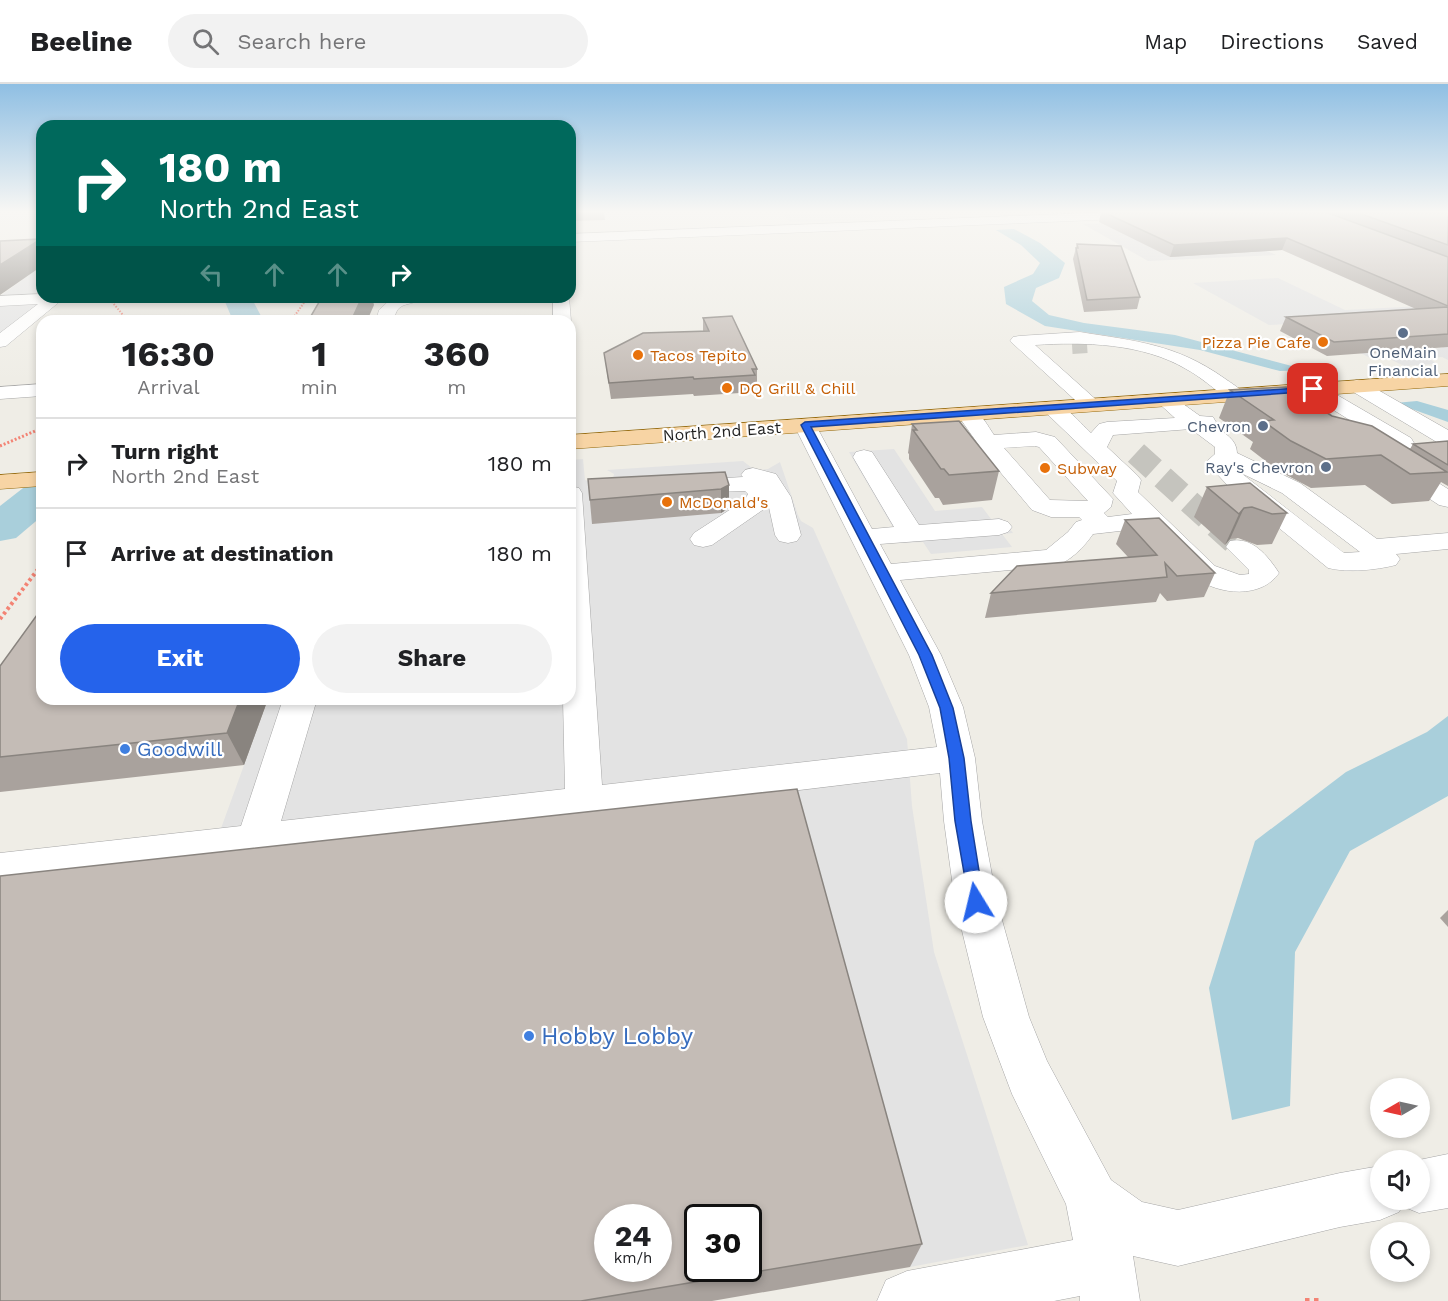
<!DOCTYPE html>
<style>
body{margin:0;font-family:"Work Sans",sans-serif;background:#f2f2f2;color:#202124;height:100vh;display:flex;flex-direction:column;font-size:22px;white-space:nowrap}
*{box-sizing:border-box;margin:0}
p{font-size:20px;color:#757577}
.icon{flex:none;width:33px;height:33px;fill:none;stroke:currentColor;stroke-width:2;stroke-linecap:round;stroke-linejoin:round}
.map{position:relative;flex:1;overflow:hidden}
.panel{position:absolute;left:36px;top:231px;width:540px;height:390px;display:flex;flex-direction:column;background:#fff;border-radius:18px;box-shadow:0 3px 9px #0003}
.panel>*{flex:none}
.hud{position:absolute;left:36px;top:36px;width:540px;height:183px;border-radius:18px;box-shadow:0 3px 9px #0003;background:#00695c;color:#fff;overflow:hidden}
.needle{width:39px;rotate:261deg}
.controls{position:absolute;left:1370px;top:994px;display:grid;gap:12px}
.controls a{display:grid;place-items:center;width:60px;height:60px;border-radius:50%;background:#fff;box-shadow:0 3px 9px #0003;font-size:30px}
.speed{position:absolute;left:594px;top:1120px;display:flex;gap:12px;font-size:30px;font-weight:700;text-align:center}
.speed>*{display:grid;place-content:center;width:78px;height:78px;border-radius:50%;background:#fff;box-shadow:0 3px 9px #0003;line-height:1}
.speed small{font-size:15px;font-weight:400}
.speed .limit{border:3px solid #111;border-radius:9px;background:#fff;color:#111}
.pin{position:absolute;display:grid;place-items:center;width:51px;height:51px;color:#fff;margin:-26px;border-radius:12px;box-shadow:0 3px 9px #0006}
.me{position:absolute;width:66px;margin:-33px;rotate:351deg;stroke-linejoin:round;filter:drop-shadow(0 0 4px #0008)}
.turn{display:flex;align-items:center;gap:21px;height:126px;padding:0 24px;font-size:27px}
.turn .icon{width:78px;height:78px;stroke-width:2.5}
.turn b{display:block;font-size:42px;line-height:51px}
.lanes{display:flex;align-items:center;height:57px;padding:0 24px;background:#0003;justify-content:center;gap:30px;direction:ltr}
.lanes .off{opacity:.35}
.eta{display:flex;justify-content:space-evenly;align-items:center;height:102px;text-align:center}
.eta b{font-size:36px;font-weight:700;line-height:42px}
.action{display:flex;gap:12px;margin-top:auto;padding:12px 24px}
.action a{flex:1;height:69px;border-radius:36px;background:#2563eb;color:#fff;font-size:24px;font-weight:700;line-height:69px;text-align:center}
.action a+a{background:#f2f2f2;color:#202124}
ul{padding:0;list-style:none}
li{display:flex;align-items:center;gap:18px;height:90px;padding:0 24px;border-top:2px solid #e0e0e0}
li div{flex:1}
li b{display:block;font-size:22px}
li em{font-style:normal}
header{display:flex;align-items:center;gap:36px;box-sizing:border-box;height:84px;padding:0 30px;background:#fff;border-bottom:2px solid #e0e0e0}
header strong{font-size:28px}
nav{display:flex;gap:33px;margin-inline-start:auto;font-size:21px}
.search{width:420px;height:54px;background:#f2f2f2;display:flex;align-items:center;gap:15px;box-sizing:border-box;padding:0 21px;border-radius:33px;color:#757577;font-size:22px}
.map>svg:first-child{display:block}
.residential{fill:#dddcdc}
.parking{fill:#e3e3e3}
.water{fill:#a9cfdb}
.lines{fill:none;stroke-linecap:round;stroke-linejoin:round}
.river{fill:#a9cfdb;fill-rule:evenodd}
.minor-tunnel-far1{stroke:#c5c4be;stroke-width:18;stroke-dasharray:18 9;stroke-linecap:butt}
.minor-tunnel{stroke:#c5c4be;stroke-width:24;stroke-dasharray:24 12;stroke-linecap:butt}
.minor-casing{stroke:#a6a6a6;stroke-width:1}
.major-casing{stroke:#936708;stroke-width:1}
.path-far3{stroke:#f38374;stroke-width:2;stroke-dasharray:1.5 1.5;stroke-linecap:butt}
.path-far2{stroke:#f38374;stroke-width:3;stroke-dasharray:2 2;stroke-linecap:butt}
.path-far1{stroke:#f38374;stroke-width:4;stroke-dasharray:3 3;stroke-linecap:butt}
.path{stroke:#f38374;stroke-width:6;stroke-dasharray:4.5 4.5;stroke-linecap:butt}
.minor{fill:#fff;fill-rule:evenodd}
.major{fill:#f7d4a4;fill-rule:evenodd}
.wall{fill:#a9a29d}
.shaded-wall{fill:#89847f}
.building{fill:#c4bcb6;stroke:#89847f;stroke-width:1.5;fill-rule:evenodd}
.route{fill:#2563eb;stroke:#184099;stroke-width:1.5}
.service-dot{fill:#5c6f8a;stroke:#fff;stroke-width:2}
.food-dot{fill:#e8710a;stroke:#fff;stroke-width:2}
.shop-dot{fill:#3f7fe0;stroke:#fff;stroke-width:2}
.labels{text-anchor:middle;stroke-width:4.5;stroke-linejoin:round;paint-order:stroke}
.far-food-label{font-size:16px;fill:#c56008;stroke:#fff;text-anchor:start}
.far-service-label{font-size:16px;fill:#4e5e75;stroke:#fff;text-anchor:end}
.far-street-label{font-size:16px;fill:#1f1f1f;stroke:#fff}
.shop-label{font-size:20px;fill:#366cbe;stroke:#fff;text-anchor:start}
.near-shop-label{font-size:24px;fill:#366cbe;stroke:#fff;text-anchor:start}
</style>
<header>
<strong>Beeline</strong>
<div class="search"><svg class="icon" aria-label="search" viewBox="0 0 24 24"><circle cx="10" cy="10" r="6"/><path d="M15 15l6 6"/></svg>Search here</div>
<nav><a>Map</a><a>Directions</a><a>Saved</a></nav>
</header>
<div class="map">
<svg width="1448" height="1217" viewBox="0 0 1448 1217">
<rect width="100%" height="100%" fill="#efede6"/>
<path class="residential" d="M1197,135L1276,171L1148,177L1083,140Z"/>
<g class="parking">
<path d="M781,127H799L802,130L867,127L874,132L865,136L790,138Z"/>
<path d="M42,182V213H78L56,214L0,258V212Z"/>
<path d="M1278,194L1345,226L1422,222L1448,233L1377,242L1426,265L1442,264L1448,257V276L1442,273L1428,274L1437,280L1404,282L1390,275L1374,276L1349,263L1287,240L1269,241L1193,199Z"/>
<path d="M894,365L935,427L982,423L991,435L1001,434L1013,449L1002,450L1012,463L931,470L923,458L902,459L849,368Z"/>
<path d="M583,375L585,396L591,398L613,394L614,390L607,386L743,377L752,384L759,386L768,385L780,378L798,431L801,437L813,444L907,655L912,722L934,868L1028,1161L910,1183L880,1051L199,805L268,615H570V376Z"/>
</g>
<g class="water">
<path d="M1014,145L1040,159L1065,179L1059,194L1036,204L1032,217L1049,231L1084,239L1175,251L1307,286L1280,287L1200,266L1045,242L1006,220L1004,203L1033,190L1040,179L1021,161L996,146Z"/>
<path d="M1417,317L1448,326V338L1395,319Z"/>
<path d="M1448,632V712L1350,767L1295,868L1290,1022L1232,1036L1209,904L1255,757L1346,688L1427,648Z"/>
</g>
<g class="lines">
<g class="river">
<path d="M223,213H251L261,232L258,237H228L231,232Z"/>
<path d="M42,397V432L16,454L0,457V422L27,401Z"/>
</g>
<path class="minor-tunnel-far1" d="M1072,261L1087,260"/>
<path class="minor-tunnel" d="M1136,369L1239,463"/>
<g class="minor-casing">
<g id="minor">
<path d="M1136,127H1222L1216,131L570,158V150Z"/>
<path d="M42,210V213L64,214L6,262L0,263V249L38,220L0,222V212Z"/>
<path d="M422,213C411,225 397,214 394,237H376L379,226L392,214Z"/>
<path d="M553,213H569L571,237L570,238L553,237Z"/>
<path d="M1080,248C1136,257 1176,260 1224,294C1231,299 1240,304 1245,311L1242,315H1228C1214,305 1201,293 1186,285C1142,259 1084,258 1035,261L1102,321L1099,325L1092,327L1085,325L1010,257L1013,253L1019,252Z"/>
<path d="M1357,296L1364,298L1448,346V362L1440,360L1350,306L1347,302L1350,298Z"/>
<path d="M1313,299L1320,301L1411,354L1414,359L1411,364L1403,366L1395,364L1306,309L1303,305L1306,301Z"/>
<path d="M42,300V312L0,315V303Z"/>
<path d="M1165,310L1172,312L1200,332L1213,333L1216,338L1213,341C1224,349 1237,355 1237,369L1300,399L1377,455L1448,449V465L1396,470L1400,475L1396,481C1376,486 1348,489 1328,484L1230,404L1206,378L1215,370V363L1191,345L1113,351L1107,363L1137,391L1141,396L1138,408L1215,482L1240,491L1249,490V486L1226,463L1230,457C1252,452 1268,472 1279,489C1261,515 1220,511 1195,494C1177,481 1162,460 1146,444L1093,450C1084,463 1070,478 1054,482L900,496L941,571L963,623L975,674L982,737L997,818L1029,933L1047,977L1111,1096L1142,1118L1178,1126L1340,1089L1380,1082V1116H1419V1077H1414L1448,1070V1124L1419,1129L1402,1122L1399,1128L1380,1136L1340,1143L1178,1182L1133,1172L1140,1217H1080V1212L1054,1217H877L886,1196L907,1187L1073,1156L1066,1120L1012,1010L983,933L955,818L944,737L940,689L0,803V769L241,742L283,615H317L281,737L565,705L563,615H570V402L579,404L582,409L602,701L937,663L929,623L909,571L794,341L797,336L805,335L813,336L872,445L894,443L853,373L856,368L864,366L872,368L919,441L999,435L1008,438L1012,443L1008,448L999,451L880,460L891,480L1046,466L1068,448L1076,438L1082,436L1079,433H1051L1032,426L985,370L957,330L961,326C978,321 985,338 994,351L1036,348L1055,353L1113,415L1111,423L1104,429L1108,433L1132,430L1113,409L1117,397L1041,324L1044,320C1062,315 1078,337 1091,349L1099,340L1107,338L1175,334L1155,316L1158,312ZM1035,362L1039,363L1088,417L1050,416L1004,364ZM1241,389L1282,409L1360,468L1344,469Z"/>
<path d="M1397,376L1405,378L1448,405V423L1439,421L1389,388L1385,383L1389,378Z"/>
<path d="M753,384L776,390L791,413L801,451L797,457L788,459L779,457L775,451L768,419L764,425L712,461L703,463L694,461L690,455L694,449L745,416L748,410L745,407L685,409L676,407L673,402L676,397L743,393L741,391L745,386Z"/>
</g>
</g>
<g class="major-casing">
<g id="major">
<path d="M1448,290V302L570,365V351Z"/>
<path d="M42,388V402L0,405V391Z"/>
</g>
</g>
<g class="path-far3">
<path d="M108,213L128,237"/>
<path d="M291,237L308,213"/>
</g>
<path class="path-far2" d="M0,362L42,344"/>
<path class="path-far1" d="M0,535L42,480"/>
<path class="path" d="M1305,1217H1320"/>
<use href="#minor" class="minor"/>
<use href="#major" class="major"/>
</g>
<g class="wall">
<path d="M570,127H604L605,136L570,137Z"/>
<path d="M1101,127H1448V263L1327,272L1280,247L1286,233L1416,225L1282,166L1170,173L1099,138Z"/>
<path d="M1077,160L1140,213L1137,225L1084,228L1073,175Z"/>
<path d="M703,234L757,285V301H755V308L694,312L693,310L611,315L604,269L703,247Z"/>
<path d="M1230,306L1332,332L1410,365L1413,360L1448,357V402L1441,398L1429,417L1392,420L1365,401L1311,404L1277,386L1250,365L1253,358L1219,334Z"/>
<path d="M912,340L999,387L992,416L943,421L939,414H935L909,375V370L908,369Z"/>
<path d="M588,395L729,401V424L721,429L592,440Z"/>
<path d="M1207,403L1287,429L1272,460L1257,461L1238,454L1230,455L1225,461L1194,433Z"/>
<path d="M1125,436L1215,489L1204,513L1167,517L1160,509L1156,518L985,534L991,509L1128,473L1116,460Z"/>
<path d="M0,582L42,615H268L244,681L0,708Z"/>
<path d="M1448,826V843L1440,834Z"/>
<path d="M922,1160L910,1183L712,1217H0Z"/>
</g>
<g class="shaded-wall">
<path d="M1287,154L1282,166L1170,173L1174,161Z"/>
<path d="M41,155L42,158V182L0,211V181Z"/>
<path d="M362,213H372L374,221L367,237H351Z"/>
<path d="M729,401V424L721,429V405Z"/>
<path d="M1244,424L1230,455L1225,461L1239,430Z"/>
<path d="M240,615H268L244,681L227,649Z"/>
</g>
<g class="building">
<path d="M1101,127H1323L1448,173V222L1287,154L1174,161Z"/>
<path d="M1353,127H1448V161Z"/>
<path d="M41,155L0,181V157Z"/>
<path d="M1077,160L1121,162L1140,213L1087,216L1076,164H1078Z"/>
<path d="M322,213H362L351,237H308Z"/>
<path d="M1448,223V250L1334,258L1286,233Z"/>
<path d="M732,232L757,285H752L755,291L694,295L693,293L609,299L604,269L643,249L709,247L703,234Z"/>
<path d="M1286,303L1332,332L1372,342L1447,388L1410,390L1381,371L1326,375L1291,357L1263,337L1274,336L1230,306Z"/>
<path d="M959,337L999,387L949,391L944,385H941L913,346H917L912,340Z"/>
<path d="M1448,357V381L1413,360Z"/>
<path d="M725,388L729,401L721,405L590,416L588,395Z"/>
<path d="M1250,399L1287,429L1272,430L1252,423L1244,424L1239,430L1207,403Z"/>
<path d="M1159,434L1215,489L1177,492L1165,479L1167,493L991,509L1017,482L1157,471L1125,436Z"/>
<path d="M42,524V615H240L227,649L0,673V582Z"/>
<path d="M797,705L922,1160L581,1217H0V792ZM608,1134H658V1185H608ZM698,1134H748V1185H698Z"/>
</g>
<linearGradient id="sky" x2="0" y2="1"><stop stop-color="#8fbfe3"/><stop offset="0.43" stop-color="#f8f7f4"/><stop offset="1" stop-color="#f8f7f4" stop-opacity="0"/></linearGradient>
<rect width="1448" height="297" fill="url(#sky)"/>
<path class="route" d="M1313,303L1317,305L1316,307L811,343L932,571L953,624L964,674L971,737L984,818L982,823L976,826L970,823L955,737L949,674L940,624L919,571L801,341L805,338Z"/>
<g class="service-dot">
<circle cx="1403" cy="249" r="6"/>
<circle cx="1263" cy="342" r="6"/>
<circle cx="1326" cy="383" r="6"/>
</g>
<g class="food-dot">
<circle cx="1323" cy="258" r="6"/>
<circle cx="638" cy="271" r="6"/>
<circle cx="727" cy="304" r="6"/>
<circle cx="1045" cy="384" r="6"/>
<circle cx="667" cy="418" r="6"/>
</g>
<g class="shop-dot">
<circle cx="125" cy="665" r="6"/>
<circle cx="529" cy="952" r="6"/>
</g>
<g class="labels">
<g class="far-food-label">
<text x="1311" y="264" text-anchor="end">Pizza Pie Cafe</text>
<text x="650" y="277">Tacos Tepito</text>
<text x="739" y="310">DQ Grill &amp; Chill</text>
<text x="1057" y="390">Subway</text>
<text x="679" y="424">McDonald's</text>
</g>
<g class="far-service-label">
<text x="1403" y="274" text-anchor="middle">OneMain<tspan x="1403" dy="18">Financial</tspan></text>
<text x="1251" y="348">Chevron</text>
<text x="1314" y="389">Ray's Chevron</text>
</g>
<g class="far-street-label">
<text transform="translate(722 347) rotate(-4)" y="6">North 2nd East</text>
</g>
<g class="shop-label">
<text x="137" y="672">Goodwill</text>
</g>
<g class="near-shop-label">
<text x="541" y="960">Hobby Lobby</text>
</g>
</g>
</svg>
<div class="controls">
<a><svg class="needle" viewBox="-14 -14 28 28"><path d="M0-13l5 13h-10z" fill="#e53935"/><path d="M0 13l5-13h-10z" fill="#757577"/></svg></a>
<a><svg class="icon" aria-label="sound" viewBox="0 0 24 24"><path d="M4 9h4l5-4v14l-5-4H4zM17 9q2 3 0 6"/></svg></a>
<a><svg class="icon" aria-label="search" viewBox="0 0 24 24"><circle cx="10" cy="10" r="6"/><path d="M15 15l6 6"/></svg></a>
</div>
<div class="speed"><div>24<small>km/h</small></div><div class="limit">30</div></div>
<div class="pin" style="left:1313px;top:305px;background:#d93025"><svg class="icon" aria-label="arrive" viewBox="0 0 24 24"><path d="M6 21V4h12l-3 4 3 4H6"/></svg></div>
<svg class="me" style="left:976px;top:818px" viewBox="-20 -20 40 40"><circle r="19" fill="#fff"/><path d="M0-13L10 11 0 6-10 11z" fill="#2563eb"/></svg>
<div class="hud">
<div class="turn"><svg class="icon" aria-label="right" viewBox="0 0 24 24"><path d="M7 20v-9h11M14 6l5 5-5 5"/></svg><div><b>180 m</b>North 2nd East</div></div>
<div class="lanes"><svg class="icon off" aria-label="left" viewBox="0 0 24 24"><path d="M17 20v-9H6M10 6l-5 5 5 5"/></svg><svg class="icon off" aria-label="ahead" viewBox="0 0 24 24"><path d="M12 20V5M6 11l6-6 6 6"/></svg><svg class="icon off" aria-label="ahead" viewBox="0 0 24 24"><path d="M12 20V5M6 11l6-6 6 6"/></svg><svg class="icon" aria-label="right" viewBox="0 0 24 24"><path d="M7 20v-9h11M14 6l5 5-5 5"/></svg></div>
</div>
<section class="panel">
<div class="eta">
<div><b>16:30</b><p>Arrival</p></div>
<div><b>1</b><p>min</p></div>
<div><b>360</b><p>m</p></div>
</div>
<ul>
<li><svg class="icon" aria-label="right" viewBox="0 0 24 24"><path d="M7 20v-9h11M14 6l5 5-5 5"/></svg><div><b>Turn right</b><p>North 2nd East</p></div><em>180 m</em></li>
<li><svg class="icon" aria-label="arrive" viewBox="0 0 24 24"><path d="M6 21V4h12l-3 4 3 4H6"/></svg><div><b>Arrive at destination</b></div><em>180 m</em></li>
</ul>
<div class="action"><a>Exit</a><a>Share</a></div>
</section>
</div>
